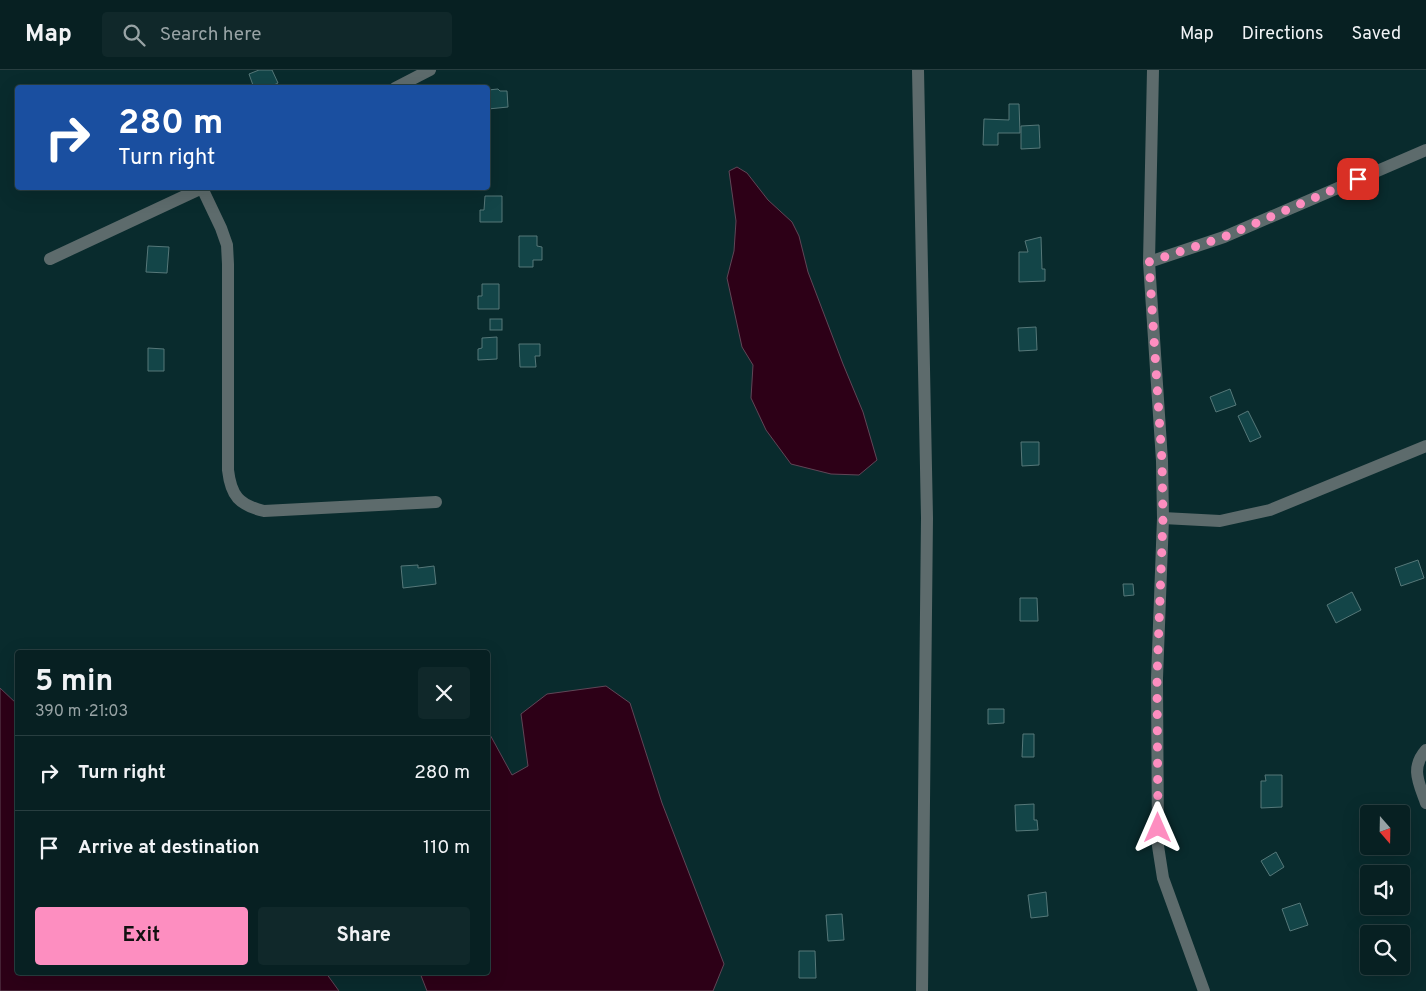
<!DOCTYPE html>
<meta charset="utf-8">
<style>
body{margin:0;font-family:Overpass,sans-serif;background:#10282a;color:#f1f3f6;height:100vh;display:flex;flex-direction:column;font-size:19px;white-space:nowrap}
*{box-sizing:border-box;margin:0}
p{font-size:16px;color:#98a3a5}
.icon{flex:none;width:28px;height:28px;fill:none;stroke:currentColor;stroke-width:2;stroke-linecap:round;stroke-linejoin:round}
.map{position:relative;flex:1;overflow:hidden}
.panel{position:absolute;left:15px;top:580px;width:475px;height:325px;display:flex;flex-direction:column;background:#072022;border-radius:5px;box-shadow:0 5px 20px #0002,0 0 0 1px #283e40}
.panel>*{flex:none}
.guide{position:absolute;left:15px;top:15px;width:475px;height:105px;border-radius:5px;box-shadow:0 5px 20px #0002,0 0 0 1px #283e40;background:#1a4fa0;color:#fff;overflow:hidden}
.needle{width:32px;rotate:160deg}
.buttons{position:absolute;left:1360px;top:735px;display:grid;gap:10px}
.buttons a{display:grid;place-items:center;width:50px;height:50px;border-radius:5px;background:#072022;box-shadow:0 5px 20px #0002,0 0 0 1px #283e40;font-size:25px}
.pin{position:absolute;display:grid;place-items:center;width:42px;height:42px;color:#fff;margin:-21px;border-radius:10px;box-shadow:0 2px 8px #0006}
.me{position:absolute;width:55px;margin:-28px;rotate:0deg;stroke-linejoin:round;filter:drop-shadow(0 0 4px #0008)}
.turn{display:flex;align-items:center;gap:18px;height:105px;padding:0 20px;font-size:22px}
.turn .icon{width:65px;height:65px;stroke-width:2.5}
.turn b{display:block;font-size:35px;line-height:42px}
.round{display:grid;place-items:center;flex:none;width:52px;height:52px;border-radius:5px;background:#10282a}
.summary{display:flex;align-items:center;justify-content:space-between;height:85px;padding:0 20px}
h1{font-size:30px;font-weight:700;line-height:38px}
.cta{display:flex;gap:10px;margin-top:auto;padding:10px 20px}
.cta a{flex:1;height:58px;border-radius:5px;background:#fd8ec0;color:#111;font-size:20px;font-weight:700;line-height:58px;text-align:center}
.cta a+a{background:#10282a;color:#f1f3f6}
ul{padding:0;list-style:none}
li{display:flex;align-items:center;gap:15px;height:75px;padding:0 20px;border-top:1px solid #283e40}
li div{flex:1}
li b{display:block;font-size:19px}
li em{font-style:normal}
header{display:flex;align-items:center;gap:30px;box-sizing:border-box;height:70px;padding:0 25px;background:#072022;border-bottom:1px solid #283e40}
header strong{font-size:24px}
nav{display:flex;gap:28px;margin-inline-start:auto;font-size:18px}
.search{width:350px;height:45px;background:#10282a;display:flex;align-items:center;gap:12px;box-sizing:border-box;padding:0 18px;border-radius:5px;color:#98a3a5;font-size:19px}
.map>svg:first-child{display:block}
.water{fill:#2d0017;stroke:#604657}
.building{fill:#134548;stroke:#567879}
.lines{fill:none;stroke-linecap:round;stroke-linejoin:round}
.minor{stroke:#5d6b6c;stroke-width:12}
.route{stroke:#fd8ec0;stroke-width:9;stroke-dasharray:0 16.2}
</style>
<header>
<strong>Map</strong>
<div class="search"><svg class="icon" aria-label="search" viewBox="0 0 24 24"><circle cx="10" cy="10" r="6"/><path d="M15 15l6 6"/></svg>Search here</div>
<nav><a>Map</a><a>Directions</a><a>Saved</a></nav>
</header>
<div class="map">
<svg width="1426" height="921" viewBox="0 0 1426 921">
<rect width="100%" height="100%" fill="#092b2d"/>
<g class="water">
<path d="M737,97L747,103L768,130L792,152L799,166L808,202L843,294L863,342L877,390L859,405L831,404L791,394L766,360L751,328L753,295L742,277L727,208L734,181L736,151L729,101Z"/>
<path d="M606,616L630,633L662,733L724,894L713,921H427L420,903L488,902V661L512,705L528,696L521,644L547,624Z"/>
<path d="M0,618L17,634L18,902L326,903L339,921H0Z"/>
</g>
<g class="building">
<path d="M259,0H272L278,13L268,18H254L249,4Z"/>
<path d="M498,19L500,21H507L508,37L488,39V20Z"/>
<path d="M1009,34H1019L1020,63H998V75H983L984,49L1009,50Z"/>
<path d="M1039,55L1040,78L1021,79V56Z"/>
<path d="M485,126H502V152H480V140H484Z"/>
<path d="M519,166H537V176L542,177V190H533V197H519Z"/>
<path d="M1041,167L1042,199H1045V211L1019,212V182H1028L1025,171Z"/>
<path d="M148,176L169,177L167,203L146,202Z"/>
<path d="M482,214H499V239H478V226H482Z"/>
<rect x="490" y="249" width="12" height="11"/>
<path d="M1036,257L1037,280L1019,281L1018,258Z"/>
<path d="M497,267V289L478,290V279L482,278V268Z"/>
<path d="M519,274H540V286H535L536,297H520Z"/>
<path d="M148,278L164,279V301H148Z"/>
<path d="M1230,319L1236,335L1216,342L1210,327Z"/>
<path d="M1248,341L1261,367L1250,372L1238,346Z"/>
<path d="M1021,372H1039V395L1022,396Z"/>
<path d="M1418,490L1424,508L1401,516L1395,498Z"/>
<path d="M418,495V498L434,496L436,514L403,518L401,496Z"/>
<path d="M1123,514H1133L1134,525L1124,526Z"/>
<path d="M1352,522L1361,540L1336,553L1327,535Z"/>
<path d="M1020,528H1037L1038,551H1020Z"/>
<path d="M988,639H1004V653L988,654Z"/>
<path d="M1023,664H1034V687H1022Z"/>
<path d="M1265,705H1282V737L1261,738V711H1266Z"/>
<path d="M1034,734V750H1037L1038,760L1016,761L1015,735Z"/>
<path d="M1276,782L1284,797L1270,806L1261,791Z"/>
<path d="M1046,822L1048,846L1031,848L1028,825Z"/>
<path d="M1300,833L1308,855L1290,861L1282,839Z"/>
<path d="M842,844L844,870L828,871L826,845Z"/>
<path d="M799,881H815L816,908H799Z"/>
</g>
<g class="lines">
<g class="minor">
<path d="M918,0L927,448L922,921"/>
<path d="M1153,0L1149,192L1162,391L1163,448L1157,608L1158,776L1163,808L1204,921"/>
<path d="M395,18L430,0"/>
<path d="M202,118L221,158L227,175L228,194V400C231,426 239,435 264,441L436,432"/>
<path d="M50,189L202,118"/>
<path d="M1149,192L1224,167L1426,80"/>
<path d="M1163,448L1220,451L1270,440L1426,376"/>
<path d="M1426,680C1410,698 1419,713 1426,733"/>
</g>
</g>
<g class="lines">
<path class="route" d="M1158,758L1157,608L1163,448L1162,391L1149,192L1224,167L1358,109"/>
</g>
</svg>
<div class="buttons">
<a><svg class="needle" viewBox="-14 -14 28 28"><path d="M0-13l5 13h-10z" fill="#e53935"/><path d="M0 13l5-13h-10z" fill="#98a3a5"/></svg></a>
<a><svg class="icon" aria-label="sound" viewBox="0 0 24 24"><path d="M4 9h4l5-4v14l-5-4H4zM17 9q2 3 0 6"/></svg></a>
<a><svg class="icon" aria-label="search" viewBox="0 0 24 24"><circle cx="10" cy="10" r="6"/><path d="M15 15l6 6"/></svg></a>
</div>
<div class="pin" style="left:1358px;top:109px;background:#d93025"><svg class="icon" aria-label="arrive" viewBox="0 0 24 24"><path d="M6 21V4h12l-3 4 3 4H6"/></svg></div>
<svg class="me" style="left:1158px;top:758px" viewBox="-20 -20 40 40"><path d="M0-17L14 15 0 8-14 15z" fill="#fd8ec0" stroke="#fff" stroke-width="4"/></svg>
<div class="guide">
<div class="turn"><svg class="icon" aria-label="right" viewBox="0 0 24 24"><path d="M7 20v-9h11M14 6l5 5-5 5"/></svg><div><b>280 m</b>Turn right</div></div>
</div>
<section class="panel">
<div class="summary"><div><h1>5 min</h1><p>390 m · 21:03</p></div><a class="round"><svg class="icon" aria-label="close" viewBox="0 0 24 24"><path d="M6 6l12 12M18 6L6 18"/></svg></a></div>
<ul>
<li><svg class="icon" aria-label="right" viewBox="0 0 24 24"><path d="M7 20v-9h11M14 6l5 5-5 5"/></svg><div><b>Turn right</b></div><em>280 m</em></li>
<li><svg class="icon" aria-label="arrive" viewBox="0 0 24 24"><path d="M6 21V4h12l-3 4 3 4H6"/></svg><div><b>Arrive at destination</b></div><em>110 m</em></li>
</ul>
<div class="cta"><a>Exit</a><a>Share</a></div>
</section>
</div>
